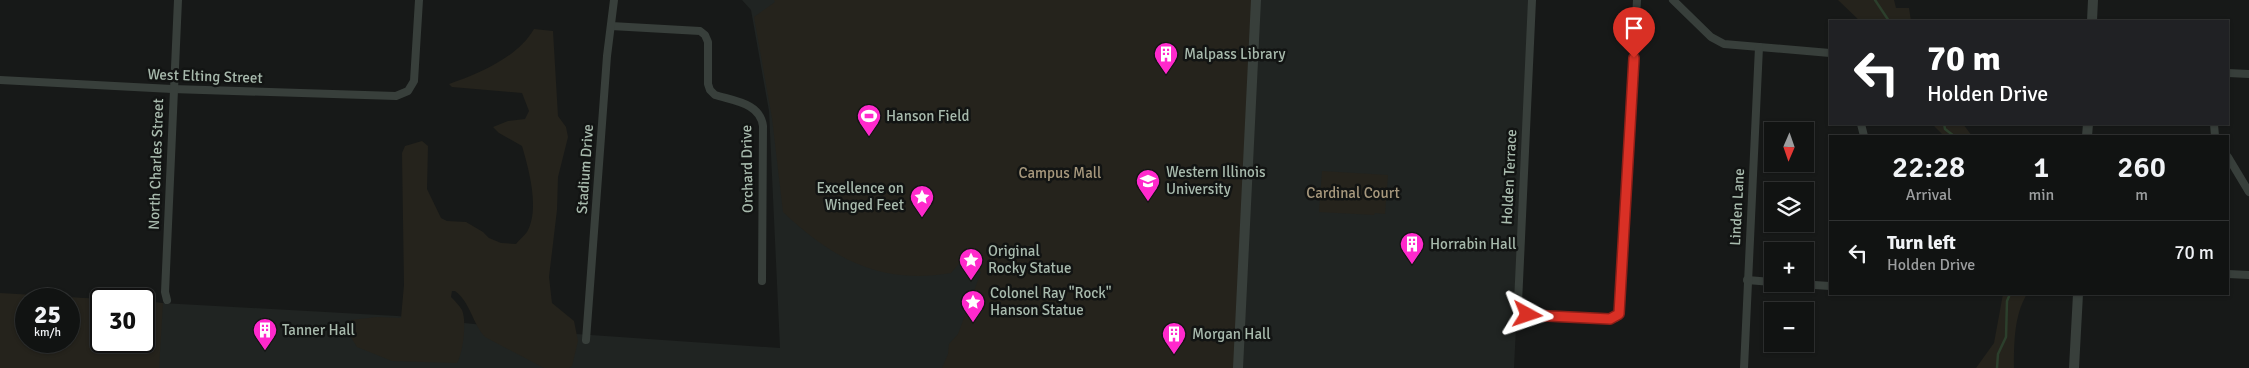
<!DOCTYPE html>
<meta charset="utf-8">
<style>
body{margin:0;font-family:Signika,sans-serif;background:#1a1c1b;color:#f1f3f6;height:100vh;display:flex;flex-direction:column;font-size:19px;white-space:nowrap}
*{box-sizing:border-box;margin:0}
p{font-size:16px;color:#9c9e9f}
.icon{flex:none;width:28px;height:28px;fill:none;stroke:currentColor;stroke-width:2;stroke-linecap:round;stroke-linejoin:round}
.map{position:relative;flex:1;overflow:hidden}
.sheet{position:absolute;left:1829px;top:135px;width:400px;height:160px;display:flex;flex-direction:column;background:#111312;border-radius:0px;box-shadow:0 1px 4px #0004,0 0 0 1px #303232}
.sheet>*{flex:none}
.guide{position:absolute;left:1829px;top:20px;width:400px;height:105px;border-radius:0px;box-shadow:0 1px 4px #0004,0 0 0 1px #303232;background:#202124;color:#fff;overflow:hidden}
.needle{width:32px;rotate:182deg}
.tools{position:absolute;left:1764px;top:122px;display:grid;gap:10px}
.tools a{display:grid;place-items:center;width:50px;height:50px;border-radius:0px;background:#111312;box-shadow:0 1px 4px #0004,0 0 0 1px #303232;font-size:25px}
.speed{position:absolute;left:15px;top:288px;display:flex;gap:10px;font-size:25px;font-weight:700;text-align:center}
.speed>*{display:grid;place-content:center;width:65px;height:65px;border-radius:50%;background:#111312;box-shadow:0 1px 4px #0004,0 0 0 1px #303232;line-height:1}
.speed small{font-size:12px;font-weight:400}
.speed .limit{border:2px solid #111;border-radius:8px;background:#fff;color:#111}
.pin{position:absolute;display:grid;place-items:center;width:42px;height:42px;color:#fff;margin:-51px -21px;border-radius:50% 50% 50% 0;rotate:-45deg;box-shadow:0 0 5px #0007}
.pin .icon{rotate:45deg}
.me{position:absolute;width:55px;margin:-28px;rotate:95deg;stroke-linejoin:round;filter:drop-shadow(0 0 4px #0008)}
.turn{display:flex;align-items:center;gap:18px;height:105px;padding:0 15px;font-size:22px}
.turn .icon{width:65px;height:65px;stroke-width:2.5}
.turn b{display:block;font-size:35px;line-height:42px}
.eta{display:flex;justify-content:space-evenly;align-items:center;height:85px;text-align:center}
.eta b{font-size:30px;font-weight:600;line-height:35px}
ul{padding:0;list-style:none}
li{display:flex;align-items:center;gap:15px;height:65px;padding:0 15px;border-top:1px solid #303232}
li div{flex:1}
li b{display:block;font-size:19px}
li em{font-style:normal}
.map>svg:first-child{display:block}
.built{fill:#202422;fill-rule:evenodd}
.green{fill:#25231c;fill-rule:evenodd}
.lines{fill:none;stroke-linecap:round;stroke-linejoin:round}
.stream{stroke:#2c3f2c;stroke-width:2.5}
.minor{stroke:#383f3b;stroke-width:8}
.tertiary{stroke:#383f3b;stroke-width:10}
.route-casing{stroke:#8d1f18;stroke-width:12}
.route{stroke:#d93025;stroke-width:9}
.labels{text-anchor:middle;stroke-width:5;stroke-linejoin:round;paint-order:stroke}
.poi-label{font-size:15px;fill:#a8baad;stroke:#121413;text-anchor:start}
.street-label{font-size:15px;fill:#a8baad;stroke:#121413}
.park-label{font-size:15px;fill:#a7987d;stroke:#121413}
</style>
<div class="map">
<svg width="2249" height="368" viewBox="0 0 2249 368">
<rect width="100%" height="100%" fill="#171918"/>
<path class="built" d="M742,0H1532L1514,368H0V294L101,299V341H144V302L397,316L562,333L780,348L769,111L751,10ZM26,299H69V341H26Z"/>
<g class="green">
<path d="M774,0H1256L1238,368H942L948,354L949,344L958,334L981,272L962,260L951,273C880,285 833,259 783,212L772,118L754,17L775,2Z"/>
<path d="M1838,0H1894L1896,8H1909L1911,21H1860Z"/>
<path d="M534,29L553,31L558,116L566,127L568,137L558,177L557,210L549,277L552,303L574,321L578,341L572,366L569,368H544L485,337C472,323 471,303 455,291H452L451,297C455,301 459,305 462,310C467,321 463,353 457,363L392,361L357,347L349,334L348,326L351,320L377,317L401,318L404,285L402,153L405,146L422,141L428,146L427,189L441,218L447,221L466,222L483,232L489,238L501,243L516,244C519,240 524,236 527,232C540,209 529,170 522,146L499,133L493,127L508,121L525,119L529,111L522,93L452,87L449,84C479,74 518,57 534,29Z"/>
<path d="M1932,124H1963L1972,136H1944Z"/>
<path d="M1322,171L1388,175L1385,214L1375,213L1374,215L1319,212Z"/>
<path d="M0,293L101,299V341H144V301L163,303L159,368H0ZM26,299H69V341H26Z"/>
<path d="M2003,294H2027C2014,315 2014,344 2014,368H1976L1994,343Z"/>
</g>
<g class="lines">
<g class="stream">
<path d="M1875,0L1889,21"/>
<path d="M1944,124L1945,129L1954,136"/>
<path d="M1997,368L1998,354L2006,337L2007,301L2010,294"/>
</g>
<g class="minor">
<path d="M1532,0L1518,303L1525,313L1532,316L1610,319L1616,318L1620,311L1637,0"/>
<path d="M1673,0L1711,37L1724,44L1830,53"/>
<path d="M611,26L700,31L705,35L708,42V84L710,90L715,95C734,101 760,103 763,126L762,281"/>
<path d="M2228,73L2249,74"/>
<path d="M0,80L172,89L396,96L408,91L414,81L419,0"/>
<path d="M1861,124L1864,136"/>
<path d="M2214,124L2215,136"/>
<path d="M2228,157L2249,192"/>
<path d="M2228,274L2249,275"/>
<path d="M1747,280L1772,282"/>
<path d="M1799,284L1830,286"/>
<path d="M167,300L165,292L178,0"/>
<path d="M586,340L607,56L614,0"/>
<path d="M1744,368L1759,47"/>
</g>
<g class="tertiary">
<path d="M2092,21L2093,0"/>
<path d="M2087,136L2088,124"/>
<path d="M1238,368L1256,0"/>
<path d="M2074,368L2078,294"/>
</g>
</g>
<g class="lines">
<g class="route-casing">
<path id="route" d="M1528,315L1610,319L1619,314L1634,58"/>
</g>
<use href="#route" class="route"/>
</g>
<defs>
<g id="building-pin" transform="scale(1.25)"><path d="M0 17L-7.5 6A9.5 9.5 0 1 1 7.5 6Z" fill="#ff29cc" stroke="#121413"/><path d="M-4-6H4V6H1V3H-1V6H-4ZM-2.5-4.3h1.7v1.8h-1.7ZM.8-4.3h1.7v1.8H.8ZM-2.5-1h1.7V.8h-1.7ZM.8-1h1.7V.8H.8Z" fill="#fff"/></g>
<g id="stadium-pin" transform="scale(1.25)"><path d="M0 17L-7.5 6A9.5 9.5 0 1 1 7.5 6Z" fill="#ff29cc" stroke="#121413"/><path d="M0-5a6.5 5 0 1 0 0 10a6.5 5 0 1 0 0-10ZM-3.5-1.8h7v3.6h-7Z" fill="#fff"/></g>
<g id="university-pin" transform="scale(1.25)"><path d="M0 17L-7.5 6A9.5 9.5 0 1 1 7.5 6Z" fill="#ff29cc" stroke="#121413"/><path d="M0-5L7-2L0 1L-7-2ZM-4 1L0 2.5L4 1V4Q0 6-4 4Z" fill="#fff"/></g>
<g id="sight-pin" transform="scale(1.25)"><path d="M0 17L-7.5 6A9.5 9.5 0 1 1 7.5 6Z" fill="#ff29cc" stroke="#121413"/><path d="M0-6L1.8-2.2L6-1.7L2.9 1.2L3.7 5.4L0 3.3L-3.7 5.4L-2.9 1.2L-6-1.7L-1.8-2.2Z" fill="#fff"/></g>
</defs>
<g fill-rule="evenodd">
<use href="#building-pin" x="1166" y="54"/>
<use href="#stadium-pin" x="869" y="116"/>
<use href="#university-pin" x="1148" y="181"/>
<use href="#sight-pin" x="922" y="197"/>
<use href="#building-pin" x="1412" y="244"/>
<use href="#sight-pin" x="971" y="260"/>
<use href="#sight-pin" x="973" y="302"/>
<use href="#building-pin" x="265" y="330"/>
<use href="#building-pin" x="1174" y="334"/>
</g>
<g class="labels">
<g class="poi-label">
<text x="1184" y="59">Malpass Library</text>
<text x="886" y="121">Hanson Field</text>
<text x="1166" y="177">Western Illinois<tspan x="1166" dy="17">University</tspan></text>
<text x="904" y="193" text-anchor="end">Excellence on<tspan x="904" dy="17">Winged Feet</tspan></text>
<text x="1430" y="249">Horrabin Hall</text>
<text x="988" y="256">Original<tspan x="988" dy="17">Rocky Statue</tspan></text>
<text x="990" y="298">Colonel Ray "Rock"<tspan x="990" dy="17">Hanson Statue</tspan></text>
<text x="282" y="335">Tanner Hall</text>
<text x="1192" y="339">Morgan Hall</text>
</g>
<g class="street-label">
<text transform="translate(205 76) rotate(2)" y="5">West Elting Street</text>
<text transform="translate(156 164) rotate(-88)" y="5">North Charles Street</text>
<text transform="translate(585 169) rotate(-86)" y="5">Stadium Drive</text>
<text transform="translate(747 169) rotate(-91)" y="5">Orchard Drive</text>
<text transform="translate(1509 177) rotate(-87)" y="5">Holden Terrace</text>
<text transform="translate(1737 207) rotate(-87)" y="5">Linden Lane</text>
</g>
<g class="park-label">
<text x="1060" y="178">Campus Mall</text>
<text x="1353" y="198">Cardinal Court</text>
</g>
</g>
</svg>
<div class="tools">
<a><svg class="needle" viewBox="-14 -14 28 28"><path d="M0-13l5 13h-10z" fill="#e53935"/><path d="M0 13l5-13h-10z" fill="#9c9e9f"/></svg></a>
<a><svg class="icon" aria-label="layers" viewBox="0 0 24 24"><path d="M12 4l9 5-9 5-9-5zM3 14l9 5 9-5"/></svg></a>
<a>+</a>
<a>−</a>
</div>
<div class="speed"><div>25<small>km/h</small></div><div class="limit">30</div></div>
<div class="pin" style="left:1634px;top:58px;background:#d93025"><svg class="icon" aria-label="arrive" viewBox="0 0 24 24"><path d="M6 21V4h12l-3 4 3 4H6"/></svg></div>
<svg class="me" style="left:1528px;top:315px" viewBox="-20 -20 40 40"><path d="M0-17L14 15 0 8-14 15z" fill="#d93025" stroke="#fff" stroke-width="4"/></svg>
<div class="guide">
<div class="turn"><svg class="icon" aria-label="left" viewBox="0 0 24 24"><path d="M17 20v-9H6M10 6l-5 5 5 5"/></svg><div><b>70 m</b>Holden Drive</div></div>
</div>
<section class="sheet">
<div class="eta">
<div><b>22:28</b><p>Arrival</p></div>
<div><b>1</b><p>min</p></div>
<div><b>260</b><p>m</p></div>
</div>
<ul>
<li><svg class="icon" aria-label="left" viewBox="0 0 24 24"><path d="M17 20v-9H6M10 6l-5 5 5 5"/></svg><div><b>Turn left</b><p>Holden Drive</p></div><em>70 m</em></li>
</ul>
</section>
</div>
